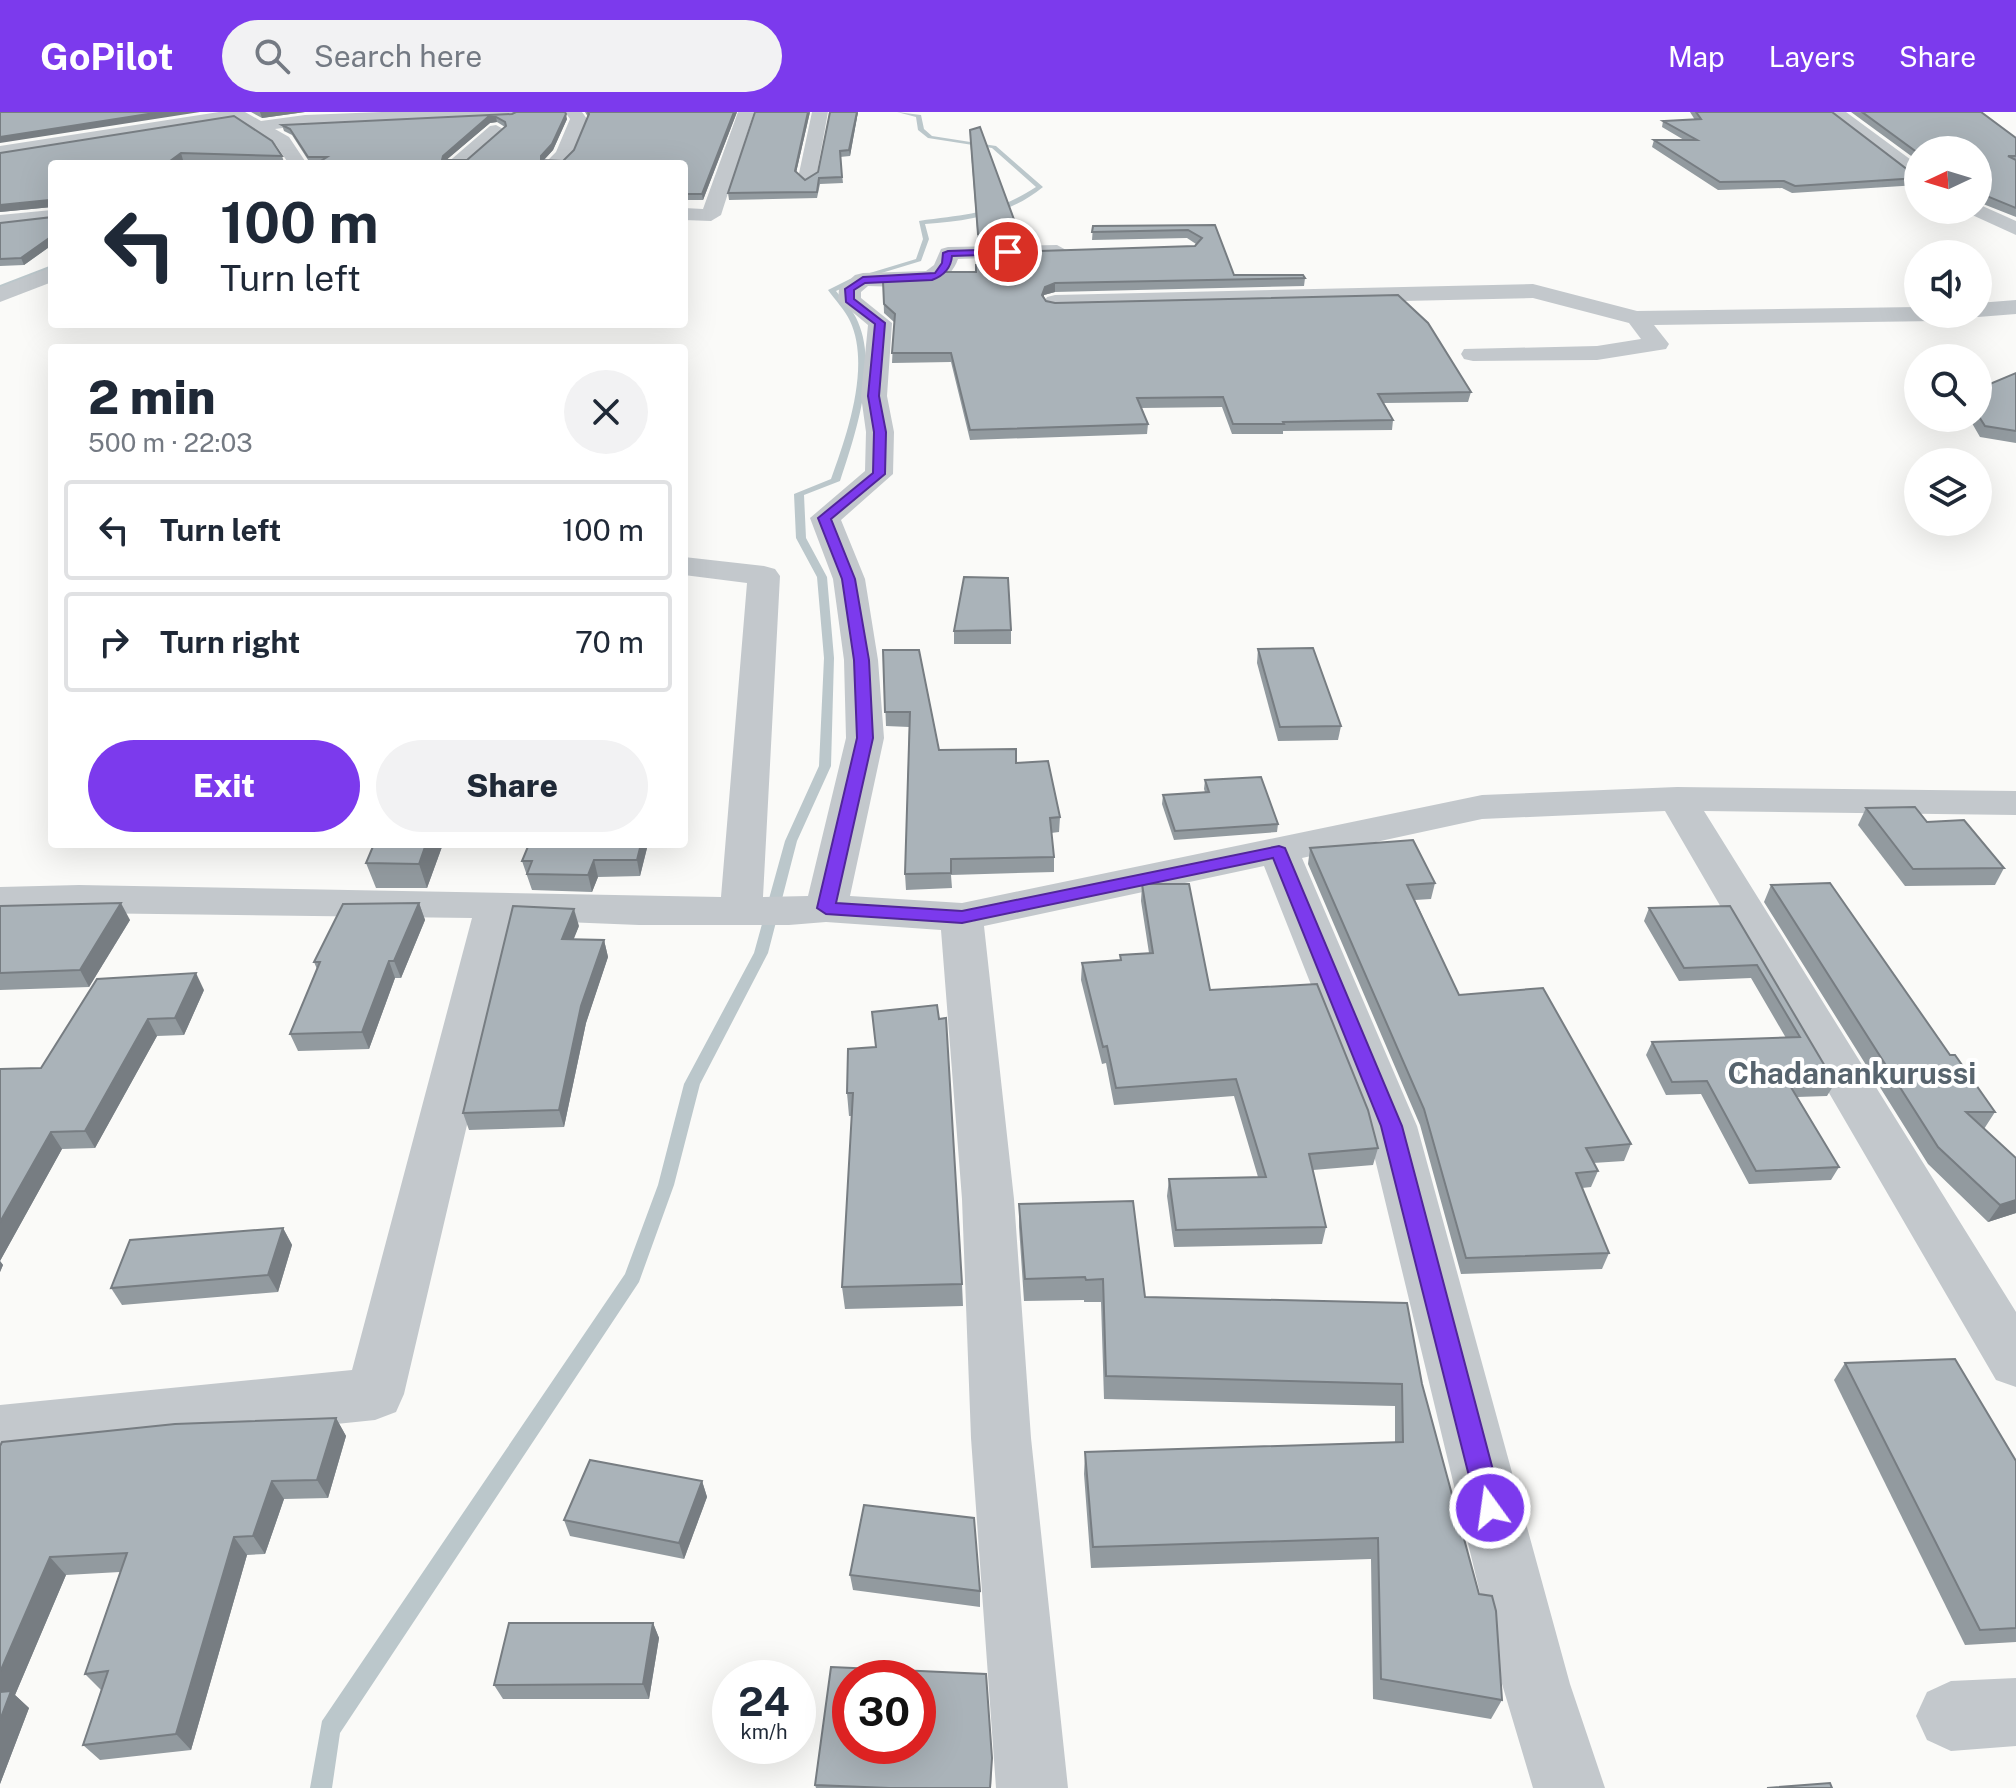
<!DOCTYPE html>
<meta charset="utf-8">
<style>
body{margin:0;font-family:"Public Sans",sans-serif;background:#f2f2f3;color:#1f2937;height:100vh;display:flex;flex-direction:column;font-size:30px;white-space:nowrap}
*{box-sizing:border-box;margin:0}
p{font-size:26px;color:#747a83}
.icon{flex:none;width:44px;height:44px;fill:none;stroke:currentColor;stroke-width:2;stroke-linecap:round;stroke-linejoin:round}
.map{position:relative;flex:1;overflow:hidden}
.details{position:absolute;left:48px;top:232px;width:640px;height:504px;display:flex;flex-direction:column;background:#fff;border-radius:8px;box-shadow:0 8px 32px #0002}
.details>*{flex:none}
.hud{position:absolute;left:48px;top:48px;width:640px;height:168px;border-radius:8px;box-shadow:0 8px 32px #0002;background:#fff;color:#1f2937;overflow:hidden}
.needle{width:52px;rotate:266deg}
.tools{position:absolute;left:1904px;top:24px;display:grid;gap:16px}
.tools a{display:grid;place-items:center;width:88px;height:88px;border-radius:50%;background:#fff;box-shadow:0 8px 32px #0002;font-size:40px}
.speed{position:absolute;left:712px;top:1548px;display:flex;gap:16px;font-size:40px;font-weight:700;text-align:center}
.speed>*{display:grid;place-content:center;width:104px;height:104px;border-radius:50%;background:#fff;box-shadow:0 8px 32px #0002;line-height:1}
.speed small{font-size:20px;font-weight:400}
.speed .limit{border:12px solid #d22;background:#fff;color:#111}
.pin{position:absolute;display:grid;place-items:center;width:68px;height:68px;color:#fff;margin:-34px;border:4px solid #fff;border-radius:50%;box-shadow:0 2px 8px #0007}
.me{position:absolute;width:88px;margin:-44px;rotate:346deg;stroke-linejoin:round;filter:drop-shadow(0 0 6px #0008)}
.turn{display:flex;align-items:center;gap:28px;height:168px;padding:0 40px;font-size:36px}
.turn .icon{width:104px;height:104px;stroke-width:2.5}
.turn b{display:block;font-size:56px;line-height:68px}
.round{display:grid;place-items:center;flex:none;width:84px;height:84px;border-radius:42px;background:#f2f2f3}
.overview{display:flex;align-items:center;justify-content:space-between;height:136px;padding:0 40px}
h1{font-size:48px;font-weight:800;line-height:60px}
.primary-button{display:flex;gap:16px;margin-top:auto;padding:16px 40px}
.primary-button a{flex:1;height:92px;border-radius:48px;background:#7c3aed;color:#fff;font-size:32px;font-weight:800;line-height:92px;text-align:center}
.primary-button a+a{background:#f2f2f3;color:#1f2937}
ul{padding:0;list-style:none}
li{display:flex;align-items:center;gap:24px;height:100px;margin:0 16px 12px;padding:0 24px;border:4px solid #e0e1e3;border-radius:8px}
li div{flex:1}
li b{display:block;font-size:30px}
li em{font-style:normal}
header{display:flex;align-items:center;gap:48px;box-sizing:border-box;height:112px;padding:0 40px;background:#7c3aed;color:#fff}
header strong{font-size:38px}
nav{display:flex;gap:44px;margin-inline-start:auto;font-size:28px}
.search{width:560px;height:72px;background:#f2f2f3;display:flex;align-items:center;gap:20px;box-sizing:border-box;padding:0 28px;border-radius:44px;color:#747a83;font-size:30px}
.map>svg:first-child{display:block}
.lines{fill:none;stroke-linecap:round;stroke-linejoin:round}
.stream{fill:#bbc7cb;fill-rule:evenodd}
.minor{fill:#c3c8cc;fill-rule:evenodd}
.wall{fill:#929a9f;fill-rule:evenodd}
.shaded-wall{fill:#777d82}
.building{fill:#aab3b9;stroke:#777d82;stroke-width:2;fill-rule:evenodd}
.route{fill:#7c3aed;stroke:#51269a;stroke-width:2}
.labels{text-anchor:middle;stroke-width:8;stroke-linejoin:round;paint-order:stroke}
.district-label{font-size:30px;font-weight:bold;fill:#57646e;stroke:#fff}
</style>
<header>
<strong>GoPilot</strong>
<div class="search"><svg class="icon" aria-label="search" viewBox="0 0 24 24"><circle cx="10" cy="10" r="6"/><path d="M15 15l6 6"/></svg>Search here</div>
<nav><a>Map</a><a>Layers</a><a>Share</a></nav>
</header>
<div class="map">
<svg width="2016" height="1676" viewBox="0 0 2016 1676">
<rect width="100%" height="100%" fill="#fafaf8"/>
<g class="lines">
<g class="stream">
<path d="M897,0L921,3L924,17L932,24L996,34L1043,75C1009,103 968,109 925,112L929,127L921,149L865,166L836,179C843,188 853,198 858,210C878,256 855,324 840,369L804,383L806,426L827,465L834,546L831,654L797,729L768,841L700,972L674,1073L639,1170L340,1621L332,1676H310L322,1609L625,1162L658,1073L684,972L754,841L785,729L819,654L824,546L817,465L796,426L794,382L831,367C847,323 871,254 850,209C845,198 835,188 828,178L850,167L916,147L923,127L919,109C967,102 993,103 1036,75L992,36L928,26L918,18L916,5Z"/>
<path d="M52,153V157L0,177V173Z"/>
</g>
<g class="minor">
<path d="M219,0H245L261,9L305,3L382,0H521L513,5L305,13L275,17L289,25L307,52H289L276,33L236,7L0,44V34Z"/>
<path d="M565,0H582L587,7L573,42L564,52H544L556,40L570,7Z"/>
<path d="M738,0H754L721,103L711,109L684,108V96L703,97Z"/>
<path d="M812,0H828L816,66L807,72L798,66Z"/>
<path d="M1827,0H1846L1918,53V68L1911,66Z"/>
<path d="M496,13L505,18L502,22L466,52H446L490,14Z"/>
<path d="M1978,92L2016,109V123L1970,102L1967,98H1978Z"/>
<path d="M52,98V110L0,115V103Z"/>
<path d="M1057,133L1068,139L1064,143L958,147C946,183 898,174 868,174L861,180V186L892,211L887,284L894,320L893,362L841,408L865,467L878,548L884,626L850,784L962,791L1482,683L1677,675L2016,679V703L1704,699L2016,1200V1275L1996,1268L1665,699L1482,707L1302,746L1417,1014L1570,1572L1605,1676H1533L1502,1572L1367,1014L1264,754L984,814L1014,1087L1031,1326L1068,1676H996L971,1326L962,1087L941,818L826,810L789,813H639L515,808L404,1282L396,1300L375,1308L0,1347V1293L352,1258L472,806L79,801L0,803V775L79,773L721,785L747,471L684,463V445L764,454L775,457L780,464L763,785L808,784L846,626L844,548L833,467L810,406L865,359L866,320L861,284L868,213L838,188L839,177L855,163L863,161L926,159L934,153L941,137L948,135Z"/>
<path d="M52,155V170L0,190V175Z"/>
<path d="M1533,172L1637,199L1918,195V202H1949L1945,207L1937,209L1654,213L1669,232L1666,237L1597,248L1473,249L1464,247L1461,242L1464,237L1597,234L1641,227L1629,211L1533,186L1055,197L1047,195L1044,190L1047,185L1055,183Z"/>
<path d="M2016,188V202L1978,205L1969,202H1978V191Z"/>
<path d="M2016,1566V1634L1951,1639L1927,1628L1916,1604L1927,1580L1951,1569Z"/>
</g>
</g>
<g class="wall">
<path d="M251,0H305L262,6Z"/>
<path d="M585,0H737L703,88H684V52L310,51L292,23L284,19L282,13L512,2L567,7L553,38L544,48L563,49L574,38L588,5ZM497,10L505,15L467,48H446L490,11Z"/>
<path d="M755,0H810L796,61L805,68L818,60L830,0H858L850,44L840,45L843,71L820,72L817,86L729,88L728,81Z"/>
<path d="M1690,0H1832L1912,61L1918,63V73L1792,81L1782,76L1718,78L1652,35L1654,28H1684L1662,15L1663,9L1695,8Z"/>
<path d="M1851,0H1981L2016,26V105L1978,90V38H1918V49Z"/>
<path d="M234,4L282,44L284,50L183,48L177,52H52V95L0,100V41Z"/>
<path d="M970,26L1019,121V130L978,131Z"/>
<path d="M0,111L52,133L24,153L0,154Z"/>
<path d="M1215,113L1234,163L1305,166L1304,174L1055,180L1044,183V185L1046,189L1471,280L1468,290L1384,291L1393,308L1392,318L1283,319V322H1232L1222,295L1141,296L1148,312L1147,322L970,328L951,250L892,251L894,210L884,201L883,169L920,168L976,160L1195,134L1196,132L1187,126L1092,128L1093,114Z"/>
<path d="M2016,261V331L1980,325L1969,306H1978V277Z"/>
<path d="M1011,518V532H954V519Z"/>
<path d="M1258,537L1341,614L1338,628L1278,629L1257,551Z"/>
<path d="M883,538L939,638L1016,651L1060,705L1059,720L1051,721L1054,745V760L951,763L952,776L906,778L905,762L909,615L886,614Z"/>
<path d="M1205,668L1278,712L1277,720L1174,728L1162,692L1163,683L1205,680L1204,677Z"/>
<path d="M1866,696L1927,710L2004,756L1995,773L1905,774L1858,713Z"/>
<path d="M374,732H443L427,776H376L366,751Z"/>
<path d="M529,732H648L640,764L598,765L592,780L532,778L522,749Z"/>
<path d="M1310,736L1435,771L1431,787L1415,788L1459,883L1631,1032L1624,1049L1593,1051L1598,1059L1591,1075L1582,1076L1609,1141L1602,1157L1461,1162L1420,1013L1308,752Z"/>
<path d="M1142,772L1210,878L1378,1036L1373,1053L1313,1058L1326,1115L1322,1132L1174,1135L1167,1084L1169,1067L1258,1065L1234,984L1114,993L1106,951L1102,952L1081,868L1082,851L1120,848V843L1149,841L1141,789Z"/>
<path d="M1771,773L1950,943L1995,1000L1984,1017L2016,1101L1988,1110L1928,1052L1764,790Z"/>
<path d="M419,791L425,808L401,866H395L369,937L298,939L290,922L317,857L314,850Z"/>
<path d="M0,794L130,808L89,875L0,878Z"/>
<path d="M1730,794L1835,971L1827,984L1797,985L1839,1055L1831,1068L1749,1072L1701,982L1666,983L1646,943L1652,930L1786,926L1751,866L1679,869L1644,809L1649,796Z"/>
<path d="M579,814L573,827L604,828L608,845L586,911L564,1015L469,1018L463,1001Z"/>
<path d="M204,878L184,923L157,924L95,1036L62,1037L0,1149L3,1153L0,1160V957L41,956Z"/>
<path d="M848,937L962,1172L963,1194L845,1197L842,1175L852,1004H849L847,981Z"/>
<path d="M1019,1092L1145,1185L1422,1272L1502,1588L1491,1607L1373,1587L1371,1447L1091,1456L1084,1362L1085,1340L1395,1330V1294L1104,1287L1101,1190H1084V1188L1024,1189L1019,1115Z"/>
<path d="M283,1116L292,1133L278,1180L122,1193L111,1176Z"/>
<path d="M1845,1251L2016,1349V1530L1965,1533L1834,1268Z"/>
<path d="M336,1306L346,1324L328,1386L284,1387L265,1442L247,1443L191,1638L100,1648L83,1633L101,1578L85,1562L120,1460L66,1463L15,1583L29,1596L0,1672V1334Z"/>
<path d="M702,1369L707,1385L684,1447L570,1424L564,1408Z"/>
<path d="M850,1463L980,1479V1495L853,1478Z"/>
<path d="M653,1511L659,1526L649,1587H503L494,1573Z"/>
<path d="M992,1646L991,1676H816L815,1673Z"/>
</g>
<g class="shaded-wall">
<path d="M161,0H200L0,31V25Z"/>
<path d="M260,0H305L262,6Z"/>
<path d="M734,0H737L703,88L702,82Z"/>
<path d="M808,0H810L795,65V59Z"/>
<path d="M857,0H858L850,44L849,38Z"/>
<path d="M566,2L567,7L553,38L542,50V52L541,44Z"/>
<path d="M488,5H496L497,10L490,11L444,50L443,52V44Z"/>
<path d="M181,41L183,48L177,52H166Z"/>
<path d="M49,88L52,95L0,100V93Z"/>
<path d="M52,124V133L24,153L21,146Z"/>
<path d="M1055,171V180L1044,183L1041,192L1042,183L1045,175Z"/>
<path d="M426,732H443L427,776L419,752Z"/>
<path d="M641,732H648L640,764L637,748Z"/>
<path d="M594,748L598,765L592,780L588,763Z"/>
<path d="M121,791L130,808L89,875L80,858Z"/>
<path d="M419,791L425,808L401,866L394,849Z"/>
<path d="M574,797L579,814L567,844L562,827Z"/>
<path d="M604,828L608,845L586,911L564,1015L559,998L581,894Z"/>
<path d="M389,849L395,866L369,937L362,920Z"/>
<path d="M196,861L204,878L184,923L175,906Z"/>
<path d="M148,907L157,924L95,1036L85,1019Z"/>
<path d="M51,1020L62,1037L0,1149L3,1153L0,1160V1110Z"/>
<path d="M2016,1088V1101L1988,1110L2000,1093Z"/>
<path d="M283,1116L292,1133L278,1180L268,1163Z"/>
<path d="M336,1306L346,1324L328,1386L317,1368Z"/>
<path d="M272,1369L284,1387L265,1442L253,1424Z"/>
<path d="M702,1369L707,1385L684,1447L679,1431Z"/>
<path d="M234,1425L247,1443L191,1638L176,1622Z"/>
<path d="M50,1445L66,1463L15,1583L29,1596L0,1672V1560Z"/>
<path d="M653,1511L659,1526L649,1587L643,1572Z"/>
</g>
<g class="building">
<path d="M0,0H161L0,25Z"/>
<path d="M516,0H565L566,2L552,32L541,44V48L563,49L574,38L589,2L588,0H734L702,82H684V52H316L327,45H308L290,17L282,13L512,2ZM488,5H496L505,10L506,14L467,48H442L443,44Z"/>
<path d="M755,0H808L795,59L805,68L818,60L830,0H857L849,38L840,39L842,65L819,66L817,80L728,81Z"/>
<path d="M1696,0H1832L1912,61L1918,63V66L1795,74L1784,69L1720,70L1654,28H1697L1663,9L1701,7Z"/>
<path d="M1862,0H1981L2016,26V44H2008L2016,48V96L1982,82L1978,84V38H1918V41Z"/>
<path d="M234,4L272,29L282,44L181,41L166,52H52V91L49,88L0,93V41Z"/>
<path d="M980,15L1019,121L978,122L970,18Z"/>
<path d="M52,98V124L21,146L0,147V111L52,105Z"/>
<path d="M1215,113L1234,163H1303L1305,166L1055,171L1045,175L1042,183L1046,189L1055,191L1398,183L1428,211L1471,280L1378,282L1393,308L1283,310L1284,312H1233L1223,285L1137,286L1148,312L970,318L951,241H892L895,202L884,192L883,169L920,168L944,160H976V153H980L979,141L1195,134L1202,126L1188,118L1092,120L1093,114Z"/>
<path d="M2016,261V319L1985,314L1978,303V277Z"/>
<path d="M964,465L1008,466L1011,518L954,519Z"/>
<path d="M1313,536L1341,614L1280,615L1258,537Z"/>
<path d="M883,538H919L939,638L1016,637V651L1048,649L1060,705L1050,706L1054,745L951,747V761L905,762L910,600H885Z"/>
<path d="M1261,665L1278,712L1175,719L1163,683L1209,680L1205,668Z"/>
<path d="M1915,695L1927,710L1964,708L2004,756L1913,757L1866,696Z"/>
<path d="M1413,728L1435,771L1407,773L1459,883L1543,876L1631,1032L1586,1036L1598,1059L1576,1061L1609,1141L1466,1146L1424,997L1310,736Z"/>
<path d="M374,732H426L419,752L366,751Z"/>
<path d="M529,732H641L637,748H594L588,763L527,762L532,749H522Z"/>
<path d="M1830,771L1950,943H1955L1995,1000H1966L2016,1046V1088L2000,1093L1938,1035L1771,773Z"/>
<path d="M1142,772H1189L1210,878L1317,872L1368,998L1378,1036L1309,1042L1326,1115L1176,1118L1169,1067L1266,1065L1236,967L1116,976L1107,934L1103,935L1082,851L1121,848L1120,843L1153,841Z"/>
<path d="M121,791L80,858L0,861V794Z"/>
<path d="M419,791L394,849H389L362,920L290,922L320,850H314L343,792Z"/>
<path d="M513,794L574,797L562,827L604,828L581,894L559,998L463,1001Z"/>
<path d="M1730,794L1835,971L1789,972L1839,1055L1756,1059L1707,969L1672,970L1652,930L1800,925L1757,853L1684,856L1649,796Z"/>
<path d="M196,861L175,906L148,907L85,1019L51,1020L0,1110V957L41,956L97,867Z"/>
<path d="M937,893L939,907L946,906L962,1172L842,1175L853,981H847L848,937L876,935L872,900Z"/>
<path d="M1133,1089L1145,1185L1407,1191L1422,1272L1479,1482L1492,1484L1496,1499L1502,1588L1381,1567L1378,1426L1093,1435L1085,1340L1403,1330L1402,1272L1106,1264L1103,1167L1086,1168L1085,1165L1025,1167L1019,1092Z"/>
<path d="M283,1116L268,1163L111,1176L130,1128Z"/>
<path d="M1955,1247L2016,1349V1516L1980,1518L1845,1251Z"/>
<path d="M336,1306L317,1368L272,1369L253,1424L234,1425L176,1622L83,1633L108,1559L85,1562L127,1441L50,1445L0,1560V1334L2,1330L175,1312Z"/>
<path d="M590,1348L702,1369L679,1431L564,1408Z"/>
<path d="M864,1393L974,1406L980,1479L850,1463Z"/>
<path d="M509,1511H653L643,1572L494,1573Z"/>
<path d="M831,1555L986,1562L992,1646L990,1676H889L815,1673ZM850,1566H918V1634H850Z"/>
<path d="M11,1579L0,1608V1580Z"/>
<path d="M1830,1671L1832,1676H1767Z"/>
</g>
<path class="route" d="M1008,137L1011,142L952,144C951,156 943,164 932,168L865,171L854,178V187L885,211L879,284L886,320L885,362L831,407L855,467L869,548L873,626L836,791L962,799L1279,734L1285,736L1402,1014L1503,1396L1499,1404L1490,1408L1481,1404L1477,1396L1381,1014L1273,746L962,811L826,802L817,796L857,626L854,548L842,467L818,406L873,361L874,320L868,284L875,212L846,190L845,177L863,165L935,161L942,151L943,141L948,139Z"/>
<g class="labels">
<g class="district-label">
<text x="1852" y="972">Chadanankurussi</text>
</g>
</g>
</svg>
<div class="tools">
<a><svg class="needle" viewBox="-14 -14 28 28"><path d="M0-13l5 13h-10z" fill="#e53935"/><path d="M0 13l5-13h-10z" fill="#747a83"/></svg></a>
<a><svg class="icon" aria-label="sound" viewBox="0 0 24 24"><path d="M4 9h4l5-4v14l-5-4H4zM17 9q2 3 0 6"/></svg></a>
<a><svg class="icon" aria-label="search" viewBox="0 0 24 24"><circle cx="10" cy="10" r="6"/><path d="M15 15l6 6"/></svg></a>
<a><svg class="icon" aria-label="layers" viewBox="0 0 24 24"><path d="M12 4l9 5-9 5-9-5zM3 14l9 5 9-5"/></svg></a>
</div>
<div class="speed"><div>24<small>km/h</small></div><div class="limit">30</div></div>
<div class="pin" style="left:1008px;top:140px;background:#d93025"><svg class="icon" aria-label="arrive" viewBox="0 0 24 24"><path d="M6 21V4h12l-3 4 3 4H6"/></svg></div>
<svg class="me" style="left:1490px;top:1396px" viewBox="-20 -20 40 40"><circle r="17" fill="#7c3aed" stroke="#fff" stroke-width="3"/><path d="M0-11L8 9 0 5-8 9z" fill="#fff"/></svg>
<div class="hud">
<div class="turn"><svg class="icon" aria-label="left" viewBox="0 0 24 24"><path d="M17 20v-9H6M10 6l-5 5 5 5"/></svg><div><b>100 m</b>Turn left</div></div>
</div>
<section class="details">
<div class="overview"><div><h1>2 min</h1><p>500 m · 22:03</p></div><a class="round"><svg class="icon" aria-label="close" viewBox="0 0 24 24"><path d="M6 6l12 12M18 6L6 18"/></svg></a></div>
<ul>
<li><svg class="icon" aria-label="left" viewBox="0 0 24 24"><path d="M17 20v-9H6M10 6l-5 5 5 5"/></svg><div><b>Turn left</b></div><em>100 m</em></li>
<li><svg class="icon" aria-label="right" viewBox="0 0 24 24"><path d="M7 20v-9h11M14 6l5 5-5 5"/></svg><div><b>Turn right</b></div><em>70 m</em></li>
</ul>
<div class="primary-button"><a>Exit</a><a>Share</a></div>
</section>
</div>
